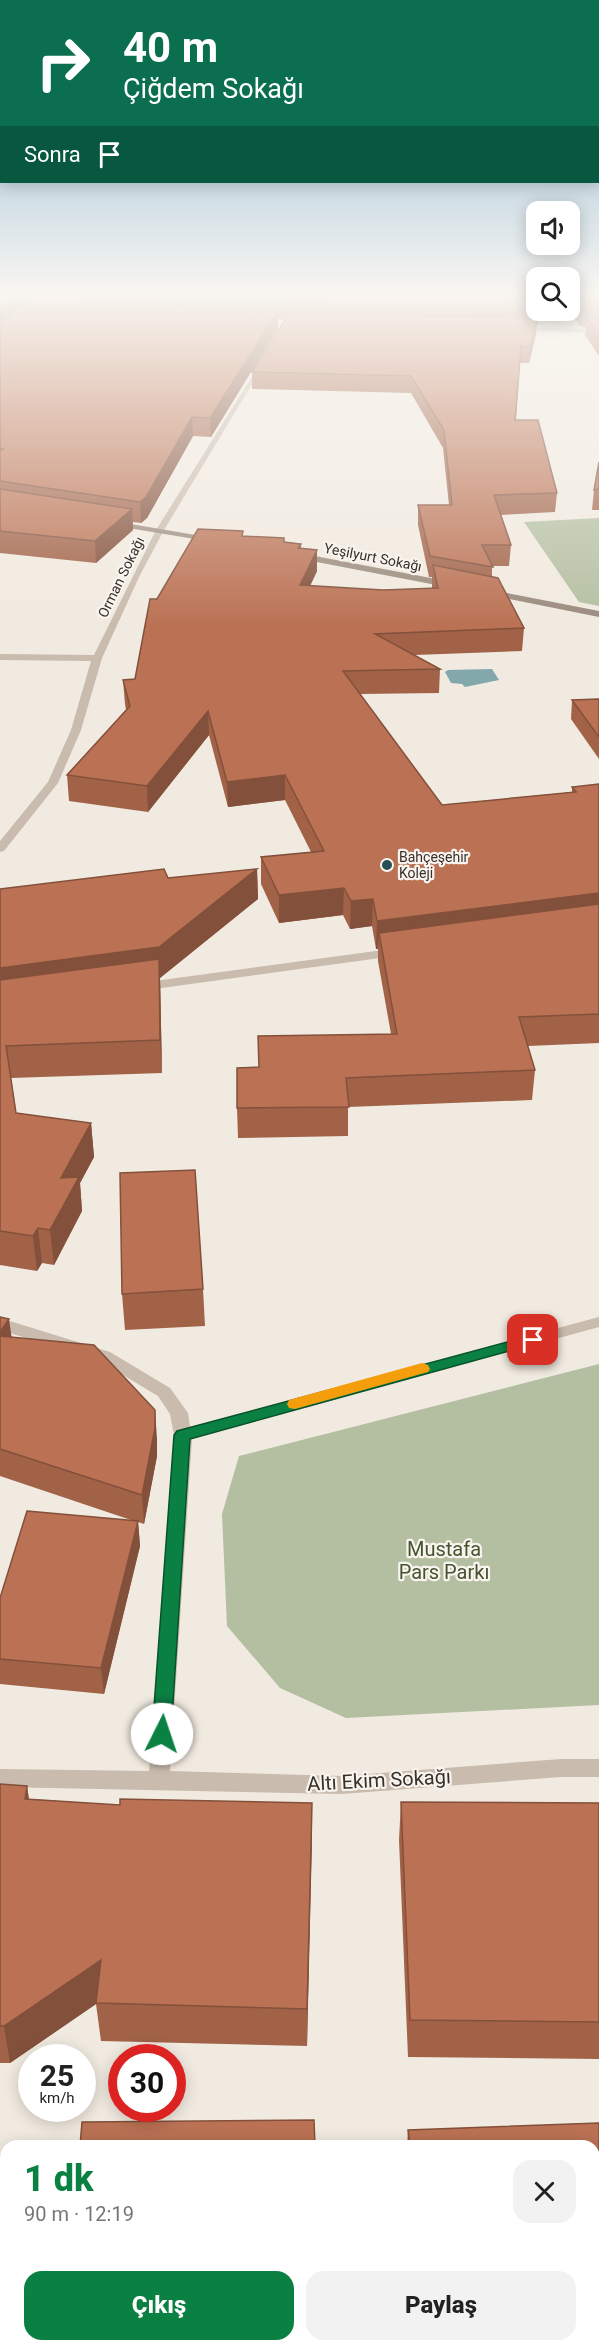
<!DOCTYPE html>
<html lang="tr">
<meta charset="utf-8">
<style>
body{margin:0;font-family:Roboto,sans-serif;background:#f2f2f2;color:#222;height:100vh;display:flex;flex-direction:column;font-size:22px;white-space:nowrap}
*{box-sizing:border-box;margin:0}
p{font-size:20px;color:#767676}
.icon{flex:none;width:33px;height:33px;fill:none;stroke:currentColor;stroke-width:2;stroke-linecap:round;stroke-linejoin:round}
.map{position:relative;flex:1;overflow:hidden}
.side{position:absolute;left:0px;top:2140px;width:600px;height:212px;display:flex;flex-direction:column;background:#fff;border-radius:18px 18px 0 0;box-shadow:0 3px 15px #0003}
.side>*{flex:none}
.guide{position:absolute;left:0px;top:0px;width:600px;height:183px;box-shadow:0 3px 15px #0003;background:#0b6e4f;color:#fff;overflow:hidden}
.fabs{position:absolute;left:526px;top:201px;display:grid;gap:12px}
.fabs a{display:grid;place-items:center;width:54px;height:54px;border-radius:12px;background:#fff;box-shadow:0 3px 15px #0003;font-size:30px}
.speed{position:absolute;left:18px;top:2044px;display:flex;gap:12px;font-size:30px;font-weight:700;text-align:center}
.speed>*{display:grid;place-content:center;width:78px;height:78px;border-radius:50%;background:#fff;box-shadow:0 3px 15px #0003;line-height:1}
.speed small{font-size:15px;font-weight:400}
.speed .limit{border:9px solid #d22;background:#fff;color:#111}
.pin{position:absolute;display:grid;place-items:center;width:51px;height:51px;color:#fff;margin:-26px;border-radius:12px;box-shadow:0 3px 9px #0006}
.me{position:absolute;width:66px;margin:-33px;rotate:4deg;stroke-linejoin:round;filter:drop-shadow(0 0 4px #0008)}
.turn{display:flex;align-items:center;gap:21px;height:126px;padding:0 24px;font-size:27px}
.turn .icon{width:78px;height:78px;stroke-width:2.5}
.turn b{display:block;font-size:42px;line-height:51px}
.then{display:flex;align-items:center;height:57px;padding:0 24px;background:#0003;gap:12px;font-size:22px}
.round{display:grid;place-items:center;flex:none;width:63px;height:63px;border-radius:18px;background:#f2f2f2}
.summary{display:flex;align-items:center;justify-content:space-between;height:102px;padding:0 24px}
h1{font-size:36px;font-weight:800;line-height:45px;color:#0b8043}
.action{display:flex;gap:12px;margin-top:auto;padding:12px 24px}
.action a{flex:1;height:69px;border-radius:18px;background:#0b8043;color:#fff;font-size:24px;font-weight:800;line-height:69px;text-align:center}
.action a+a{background:#f2f2f2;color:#222}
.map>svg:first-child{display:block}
.green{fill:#b4bfa1}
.water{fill:#82a8ac}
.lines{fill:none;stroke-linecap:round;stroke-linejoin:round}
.minor{fill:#c9bbad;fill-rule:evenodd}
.secondary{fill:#9c8b7e;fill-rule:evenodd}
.wall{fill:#a16248}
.shaded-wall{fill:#83503b}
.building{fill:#bb7254;stroke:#83503b;stroke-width:1.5}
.route{fill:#0b8043;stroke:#07532c;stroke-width:1.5}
.slow{fill:#f59e0b}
.poi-dot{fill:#245056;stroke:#f9f4ed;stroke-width:2}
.labels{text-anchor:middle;stroke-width:4.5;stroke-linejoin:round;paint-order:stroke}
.far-street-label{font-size:14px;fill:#38302b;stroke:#f9f4ed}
.far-poi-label{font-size:14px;fill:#38302b;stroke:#f9f4ed;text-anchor:start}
.near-park-label{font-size:20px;fill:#455431;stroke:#f9f4ed}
.near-street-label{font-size:20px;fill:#38302b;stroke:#f9f4ed}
</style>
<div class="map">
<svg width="599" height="2351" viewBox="0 0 599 2351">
<rect width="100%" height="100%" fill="#f1eae0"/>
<g class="green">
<path d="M599,518V606L579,602L524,522Z"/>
<path d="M599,1364V1705L346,1718L280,1688L227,1626L222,1514L239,1456Z"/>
</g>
<path class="water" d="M492,669L499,680L465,687L462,684L451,683L445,672L448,670Z"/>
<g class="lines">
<g class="minor">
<path d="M516,327L599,329V333L514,330Z"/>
<path d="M263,359L266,361L164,530L140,575L102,658L81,730L58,783L4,851L0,852V841L48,782L71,730L91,661L0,660V654L94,655L156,530Z"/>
<path d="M398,948L402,949L404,952L402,955L140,991L133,987L140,983Z"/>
<path d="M599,1317V1327L192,1439L170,1771L342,1776L561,1759H599V1777H561L342,1794L0,1787V1769L149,1771L174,1435L170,1414L158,1396L98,1360L0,1330V1318L110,1352L170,1388L188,1413L190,1427Z"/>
</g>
<g class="secondary">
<path d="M113,521L213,538L217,540L213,542L110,525V521Z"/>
<path d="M299,553L452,582L456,585L452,588L296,558V554Z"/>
<path d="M487,589L599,611V617L484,594L483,592Z"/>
</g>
</g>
<g class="wall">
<path d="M0,296H537V310H542L538,325H537L536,334L529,363H520L516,420L557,493L555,512L500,515L511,545L509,566H492V576L524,628L522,651L415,655L440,669L439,693L360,694L442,805L572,792V787L599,784V1043L528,1046L535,1070L532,1100L348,1107V1136L238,1138L237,1108L259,1067L391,1034L378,961V949H376L372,926L350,929L343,915L279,923L261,884V857L311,852L285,800L228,807L209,735L148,812L69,801L67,775L126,710L125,704L123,680L135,679L157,599L243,536L301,544V548L317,571L310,586L383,590L432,588V577H429L418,525V505H449L443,448L411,393L252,389V372L285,320L278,319V328L211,437L193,436L147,518L141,523L133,522V530L96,563L0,553Z"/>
<path d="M570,296H599V356L585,335L586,327L580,326L569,310Z"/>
<path d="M599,462V510H592L594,490Z"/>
<path d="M599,699V759L571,719L572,700Z"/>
<path d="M257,869L258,899L160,978L162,1073L11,1078L16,1113L91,1123L94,1157L80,1183L82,1211L54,1265L42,1263L37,1271L0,1265V889L168,878Z"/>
<path d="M203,1289L205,1326L125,1330L122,1294Z"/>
<path d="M0,1317L11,1337L157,1439V1456L144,1524L138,1522L140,1546L104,1694L0,1684V1598L134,1521L0,1476Z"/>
<path d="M0,1784L27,1786L29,1799L120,1805L312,1803L307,2046L101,2041L96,2004L10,2063H0Z"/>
<path d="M401,1802L599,1803V2059L408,2057L399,1840Z"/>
<path d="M599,2123V2351H419V2346H594V2146H407L408,2130Z"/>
</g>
<g class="shaded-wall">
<path d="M18,296H21L22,311L0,331V313Z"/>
<path d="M539,310H542L538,325Z"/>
<path d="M278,311V328L211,437L210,418Z"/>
<path d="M537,318L536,334L529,363L530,347Z"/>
<path d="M192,417L193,436L147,518L141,523L140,502Z"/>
<path d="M132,509L133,530L96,563L95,541Z"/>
<path d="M317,550V571L300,607V585Z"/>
<path d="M208,711L209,735L148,812L147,786Z"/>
<path d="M285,775V800L228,807L227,782Z"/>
<path d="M257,869L258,899L160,978L162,1073L160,1040L0,1000V968Z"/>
<path d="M344,888L343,915L279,923V895Z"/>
<path d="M599,893V920L379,933L378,949H376L377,921Z"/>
<path d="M373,899L372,926L350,929L351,901Z"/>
<path d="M91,1123L94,1157L80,1183L82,1211L54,1265L50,1230L61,1178Z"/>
<path d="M38,1228L42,1263L37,1271L33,1236Z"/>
<path d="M9,1319L13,1347L0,1356V1332Z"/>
<path d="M155,1410L157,1439V1456L144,1524L142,1495Z"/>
<path d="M138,1521L140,1546L104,1694L101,1668Z"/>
<path d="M27,1786L32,1824L25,1799Z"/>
<path d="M312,1803V1841L307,2046V2009Z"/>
<path d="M101,1960L96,2004L10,2063L4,2026Z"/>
</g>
<g class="building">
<path d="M0,296H18L0,313Z"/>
<path d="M30,296H34L278,311L210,418L192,417L146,497L140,502L0,481V451L3,449H0V323Z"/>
<path d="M169,296H537V309L286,303Z"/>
<path d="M572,296H599V311L581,310Z"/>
<path d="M289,313L537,318L530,347L521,346L515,420H538L557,493L494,495L511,545H482L493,567L430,556L418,505H452L444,430L411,376L252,372Z"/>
<path d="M587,318H599V337Z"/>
<path d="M599,462V489L594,490Z"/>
<path d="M0,489L132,509L95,541L0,531Z"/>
<path d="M198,529L243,531L242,536L284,538V542L301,544L298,548L317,550L300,585L383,590L438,588L433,565L498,578L524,628L375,634L440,669L343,671L442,805L576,792L572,787L599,784V893L377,921L373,899L351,901L344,888L279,895L261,857L324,851L285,775L227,782L208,711L147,786L67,775L130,706L123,680L135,679L150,599H157Z"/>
<path d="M599,699V737L572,700Z"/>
<path d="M164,869L168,878L257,869L159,947L0,968V889Z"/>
<path d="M599,904V1014L519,1017L535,1070L346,1078L349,1107L237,1108V1068L259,1067L258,1036L397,1034L379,933Z"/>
<path d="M159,959L160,1040L6,1046L16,1113L91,1123L61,1178L79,1177L50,1230L38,1228L33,1236L0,1231V980Z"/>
<path d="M195,1170L203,1289L122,1294L120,1173Z"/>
<path d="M0,1317L9,1319L0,1332Z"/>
<path d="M0,1336L94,1345L155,1410V1428L142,1495L0,1449Z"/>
<path d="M27,1511L138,1521L101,1668L0,1659V1598Z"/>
<path d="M0,1784L27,1786L25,1799L120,1805V1799L312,1803L307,2009L96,2003L101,1960L4,2026H0Z"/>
<path d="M401,1802L599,1803V2022L410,2020Z"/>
<path d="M314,2120L315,2146H80L82,2122Z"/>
<path d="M599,2123V2351H425V2346H594V2146H410L408,2130Z"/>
<path d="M63,2346H318V2351H62Z"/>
</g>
<linearGradient id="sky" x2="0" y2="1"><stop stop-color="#7fafd0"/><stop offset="0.47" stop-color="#f9f6f1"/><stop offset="1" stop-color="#f9f6f1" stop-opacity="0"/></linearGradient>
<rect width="599" height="625" fill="url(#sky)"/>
<path class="route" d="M533,1335L538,1336L541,1340L538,1343L190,1439L171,1734L169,1739L162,1742L155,1739L152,1734L174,1435L177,1431Z"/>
<path class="slow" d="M422,1363L428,1365L430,1369L428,1372L295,1409L289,1408L287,1404L289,1400Z"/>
<circle class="poi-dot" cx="387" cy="865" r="6"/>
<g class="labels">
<g class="far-street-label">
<text transform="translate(373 557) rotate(11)" y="5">Yeşilyurt Sokağı</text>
<text transform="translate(121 577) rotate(-64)" y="5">Orman Sokağı</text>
</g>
<g class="far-poi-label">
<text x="399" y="862">Bahçeşehir<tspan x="399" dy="16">Koleji</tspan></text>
</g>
<g class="near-park-label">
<text x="444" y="1556">Mustafa<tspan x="444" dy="23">Pars Parkı</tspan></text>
</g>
<g class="near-street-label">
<text transform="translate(379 1780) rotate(-3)" y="7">Altı Ekim Sokağı</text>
</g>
</g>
</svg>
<div class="fabs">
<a><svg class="icon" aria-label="sound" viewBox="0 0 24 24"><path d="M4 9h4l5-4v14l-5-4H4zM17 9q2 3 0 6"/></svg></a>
<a><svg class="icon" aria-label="search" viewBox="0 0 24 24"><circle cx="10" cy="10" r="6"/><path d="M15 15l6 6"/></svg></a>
</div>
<div class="speed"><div>25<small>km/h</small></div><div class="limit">30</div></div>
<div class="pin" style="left:533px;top:1340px;background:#d93025"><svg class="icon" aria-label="arrive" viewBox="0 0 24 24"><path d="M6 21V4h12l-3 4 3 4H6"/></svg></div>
<svg class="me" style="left:162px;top:1734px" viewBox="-20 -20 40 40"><circle r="19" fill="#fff"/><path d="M0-13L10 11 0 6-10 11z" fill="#0b8043"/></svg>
<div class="guide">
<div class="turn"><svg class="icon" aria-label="right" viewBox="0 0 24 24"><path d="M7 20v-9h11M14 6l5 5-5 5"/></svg><div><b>40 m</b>Çiğdem Sokağı</div></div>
<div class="then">Sonra<svg class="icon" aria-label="arrive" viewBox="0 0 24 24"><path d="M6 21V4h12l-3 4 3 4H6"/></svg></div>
</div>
<section class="side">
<div class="summary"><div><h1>1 dk</h1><p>90 m · 12:19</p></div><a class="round"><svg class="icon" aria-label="close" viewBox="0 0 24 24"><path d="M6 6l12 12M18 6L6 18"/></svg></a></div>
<div class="action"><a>Çıkış</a><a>Paylaş</a></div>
</section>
</div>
